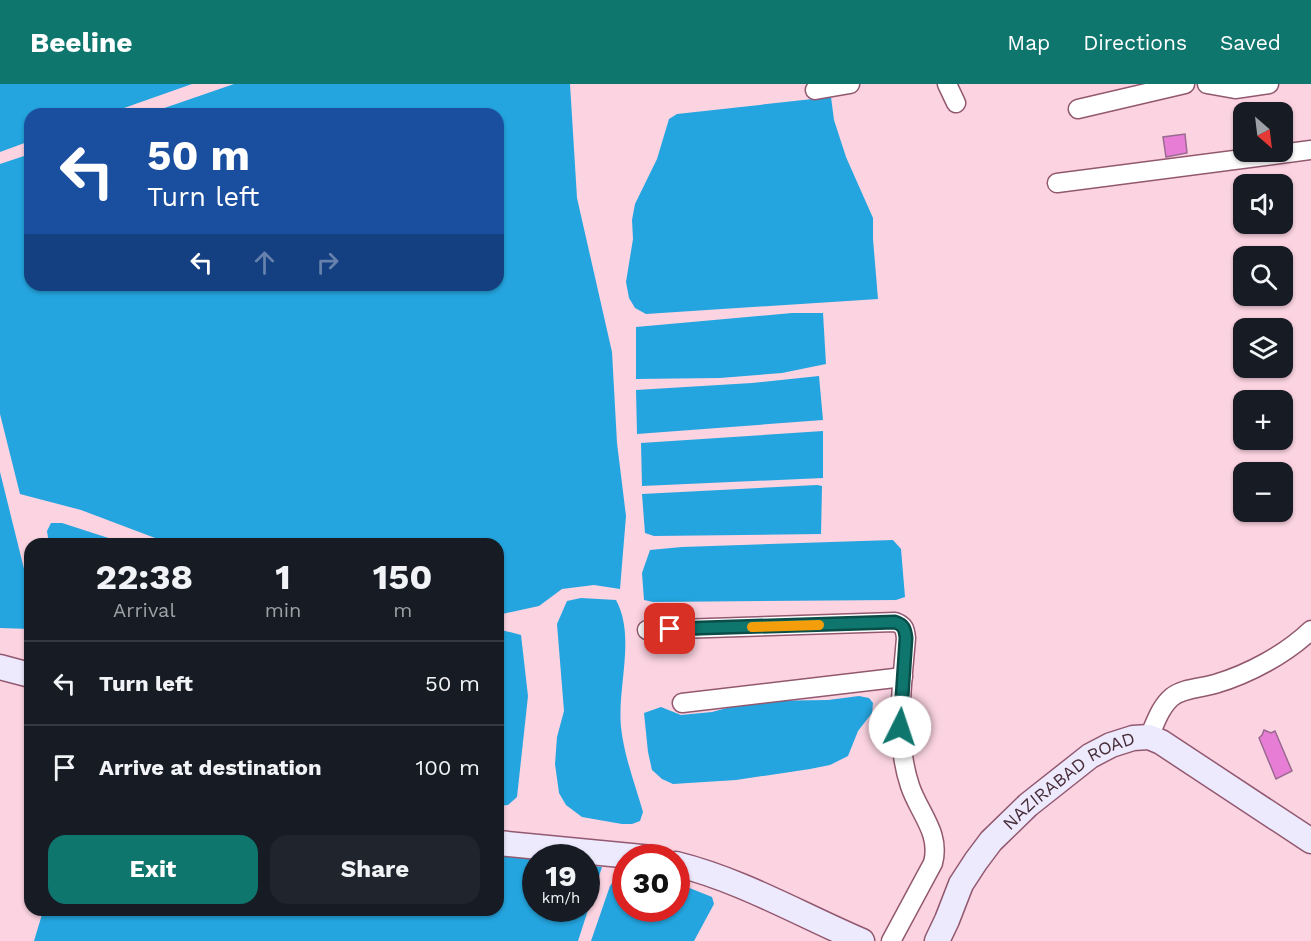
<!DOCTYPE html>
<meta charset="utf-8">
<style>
body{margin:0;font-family:"Work Sans",sans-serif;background:#20242c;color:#f1f3f6;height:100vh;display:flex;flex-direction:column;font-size:22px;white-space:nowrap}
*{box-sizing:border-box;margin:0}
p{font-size:20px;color:#9ea1a6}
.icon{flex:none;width:33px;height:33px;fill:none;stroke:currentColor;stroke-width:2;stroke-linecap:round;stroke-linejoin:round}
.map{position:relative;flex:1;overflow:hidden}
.drawer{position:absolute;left:24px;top:454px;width:480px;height:378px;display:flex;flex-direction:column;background:#171b24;border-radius:18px;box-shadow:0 2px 4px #0004}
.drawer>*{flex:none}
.top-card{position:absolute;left:24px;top:24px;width:480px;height:183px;border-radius:18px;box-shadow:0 2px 4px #0004;background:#1a4fa0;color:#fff;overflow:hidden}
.needle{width:39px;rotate:152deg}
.fabs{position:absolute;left:1233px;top:18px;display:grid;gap:12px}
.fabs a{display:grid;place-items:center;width:60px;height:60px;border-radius:12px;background:#171b24;box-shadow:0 2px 4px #0004;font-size:30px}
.speed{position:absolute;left:522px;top:760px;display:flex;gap:12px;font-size:30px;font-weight:700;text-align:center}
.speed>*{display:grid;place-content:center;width:78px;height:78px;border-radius:50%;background:#171b24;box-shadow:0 2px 4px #0004;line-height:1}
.speed small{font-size:15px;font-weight:400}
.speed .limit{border:9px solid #d22;background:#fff;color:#111}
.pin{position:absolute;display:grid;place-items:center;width:51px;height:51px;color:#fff;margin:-26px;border-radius:12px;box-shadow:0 3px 9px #0006}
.me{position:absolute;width:66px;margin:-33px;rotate:4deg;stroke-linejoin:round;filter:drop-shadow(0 0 4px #0008)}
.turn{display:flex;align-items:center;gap:21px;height:126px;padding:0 24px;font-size:27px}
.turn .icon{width:78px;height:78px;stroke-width:2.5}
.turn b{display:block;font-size:42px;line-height:51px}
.lanes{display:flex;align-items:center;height:57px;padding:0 24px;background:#0003;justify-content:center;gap:30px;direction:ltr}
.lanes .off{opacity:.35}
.eta{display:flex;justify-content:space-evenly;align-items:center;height:102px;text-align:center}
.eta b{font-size:36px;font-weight:700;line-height:42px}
.button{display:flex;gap:12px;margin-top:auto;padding:12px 24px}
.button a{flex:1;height:69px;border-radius:18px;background:#0f766e;color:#fff;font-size:24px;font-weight:700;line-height:69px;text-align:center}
.button a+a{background:#20242c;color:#f1f3f6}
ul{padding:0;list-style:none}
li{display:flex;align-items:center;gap:18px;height:84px;padding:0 24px;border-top:2px solid #363941}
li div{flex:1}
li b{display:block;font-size:22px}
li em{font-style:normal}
header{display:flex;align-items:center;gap:36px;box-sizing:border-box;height:84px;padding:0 30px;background:#0f766e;color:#fff}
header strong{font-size:28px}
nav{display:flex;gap:33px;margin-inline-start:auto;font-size:21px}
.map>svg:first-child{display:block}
.water{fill:#24a5df}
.building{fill:#e87dd5;stroke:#9b6a91;stroke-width:1.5}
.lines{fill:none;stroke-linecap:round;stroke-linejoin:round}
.minor-casing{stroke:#92586f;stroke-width:21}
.secondary-casing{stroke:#92586f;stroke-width:27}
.minor{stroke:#fff;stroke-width:18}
.secondary{stroke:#eeeafe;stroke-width:24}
.route-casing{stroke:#0a4d48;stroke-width:15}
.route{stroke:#0f766e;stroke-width:10}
.slow{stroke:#f59e0b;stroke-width:10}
.labels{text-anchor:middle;stroke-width:6;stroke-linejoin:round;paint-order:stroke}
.street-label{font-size:18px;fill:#472d37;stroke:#fff}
</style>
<header>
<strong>Beeline</strong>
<nav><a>Map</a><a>Directions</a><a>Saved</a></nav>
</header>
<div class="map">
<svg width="1311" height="857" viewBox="0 0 1311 857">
<rect width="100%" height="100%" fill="#fbd3e1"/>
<g class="water">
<path d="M0,0H192L107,30H30V57L0,68Z"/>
<path d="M234,0H570L577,114L612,268L617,359L626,432L620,505L594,501L562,505L539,522L498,531V460H171L81,426L20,410L0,330V80L30,70V201H498V30H147Z"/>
<path d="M831,13L834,36L846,73L873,134V155L878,215L646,230L635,224L629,214L626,198L633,155L632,136L635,120L657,75L669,35L677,30Z"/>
<path d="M792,229H823L826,280L782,289L720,294L636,295V243Z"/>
<path d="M819,292L823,336L637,350L636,306L752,299Z"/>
<path d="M823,347V394L642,402L641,359Z"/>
<path d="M0,388L30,509V545L0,544Z"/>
<path d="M817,401L822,402L821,450L654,452L645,449L642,410Z"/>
<path d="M51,439H62L127,460H49L47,447Z"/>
<path d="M893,456L901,465L905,513L896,516L653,518L644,516L642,489L650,466L682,463Z"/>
<path d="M581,514L616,516C636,553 617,603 621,643C624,672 635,700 643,728L640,737L632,740H622L582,733L566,721L559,709L555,680L557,653L564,627L557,540L567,517Z"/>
<path d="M498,545L521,551L528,612L517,713L508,721L498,722Z"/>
<path d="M859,612L869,614L873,619L872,629L858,647L848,672L830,681L810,685L736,696L673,700L662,695L652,686L648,668L644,629L661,623L681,631L712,628L753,617L828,616Z"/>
<path d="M498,771L535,775L536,825H586L587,781L602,783L578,857H34L43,827L498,826Z"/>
<path d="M621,787H625L626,825H676L677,799L712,813L714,820L694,857H591L610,802Z"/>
</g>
<g class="building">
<path d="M1185,50L1187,69L1166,73L1163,53Z"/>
<path d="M1264,646L1271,649L1275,647L1292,687L1276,695L1259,654L1262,651Z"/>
</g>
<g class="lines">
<g class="minor-casing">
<g id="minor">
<path d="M947,0L956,19"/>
<path d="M1207,0L1235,5L1269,0"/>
<path d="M815,6L850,0"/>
<path d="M1078,25L1185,0"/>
<path d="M1057,99L1311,66"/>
<path d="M647,546L895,538C904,541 905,545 906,554C902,603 894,654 910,702C919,729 941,749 933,779L891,857"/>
<path d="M682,619L903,593"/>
<path d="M1149,653C1155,640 1160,623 1172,613C1183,604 1202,604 1215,600C1249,590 1286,570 1311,546"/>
</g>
</g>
<g class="secondary-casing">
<g id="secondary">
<path d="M0,583L30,591"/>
<path d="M498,759L652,774"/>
<path d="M676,780C741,796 801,831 862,857"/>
<path id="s1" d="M937,857L947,836L961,800L976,777L991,757L1028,721L1090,672L1111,661L1133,654L1149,653L1161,658L1311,757"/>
</g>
</g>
<use href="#minor" class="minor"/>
<use href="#secondary" class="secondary"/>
</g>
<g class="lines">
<g class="route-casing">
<path id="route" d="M670,545L895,538C904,541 905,545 906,554L900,643"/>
</g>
<use href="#route" class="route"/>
<path class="slow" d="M752,543L819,541"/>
</g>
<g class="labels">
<g class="street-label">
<text dy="6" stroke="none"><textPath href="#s1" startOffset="214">NAZIRABAD ROAD</textPath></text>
</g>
</g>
</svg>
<div class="fabs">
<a><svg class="needle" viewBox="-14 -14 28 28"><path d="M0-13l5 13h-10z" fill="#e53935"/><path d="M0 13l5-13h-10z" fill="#9ea1a6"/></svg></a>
<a><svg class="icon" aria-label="sound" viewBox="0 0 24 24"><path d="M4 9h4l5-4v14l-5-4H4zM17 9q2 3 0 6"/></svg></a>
<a><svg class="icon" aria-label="search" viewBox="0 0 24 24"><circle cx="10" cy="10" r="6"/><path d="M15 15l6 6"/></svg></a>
<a><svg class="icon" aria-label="layers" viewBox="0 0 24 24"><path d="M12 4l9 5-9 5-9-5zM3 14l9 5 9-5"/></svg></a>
<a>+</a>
<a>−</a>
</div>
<div class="speed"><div>19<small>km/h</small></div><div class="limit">30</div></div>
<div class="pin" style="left:670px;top:545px;background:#d93025"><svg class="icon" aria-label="arrive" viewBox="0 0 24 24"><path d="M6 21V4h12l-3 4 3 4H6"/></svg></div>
<svg class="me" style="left:900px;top:643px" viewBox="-20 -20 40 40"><circle r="19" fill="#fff"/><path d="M0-13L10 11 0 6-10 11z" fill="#0f766e"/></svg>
<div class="top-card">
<div class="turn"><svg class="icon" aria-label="left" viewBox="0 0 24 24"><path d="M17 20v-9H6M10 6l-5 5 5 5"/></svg><div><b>50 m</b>Turn left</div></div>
<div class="lanes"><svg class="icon" aria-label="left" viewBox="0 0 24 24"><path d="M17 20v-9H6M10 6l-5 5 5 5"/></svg><svg class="icon off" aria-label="ahead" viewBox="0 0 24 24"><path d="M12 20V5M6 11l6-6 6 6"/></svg><svg class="icon off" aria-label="right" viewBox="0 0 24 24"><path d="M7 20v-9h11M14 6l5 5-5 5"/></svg></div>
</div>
<section class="drawer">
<div class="eta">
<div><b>22:38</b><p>Arrival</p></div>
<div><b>1</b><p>min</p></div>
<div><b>150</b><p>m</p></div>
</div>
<ul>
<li><svg class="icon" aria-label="left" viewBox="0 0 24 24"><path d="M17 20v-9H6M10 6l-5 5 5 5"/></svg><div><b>Turn left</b></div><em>50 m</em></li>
<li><svg class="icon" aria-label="arrive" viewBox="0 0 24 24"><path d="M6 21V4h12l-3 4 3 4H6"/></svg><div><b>Arrive at destination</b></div><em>100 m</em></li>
</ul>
<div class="button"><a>Exit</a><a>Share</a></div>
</section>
</div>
